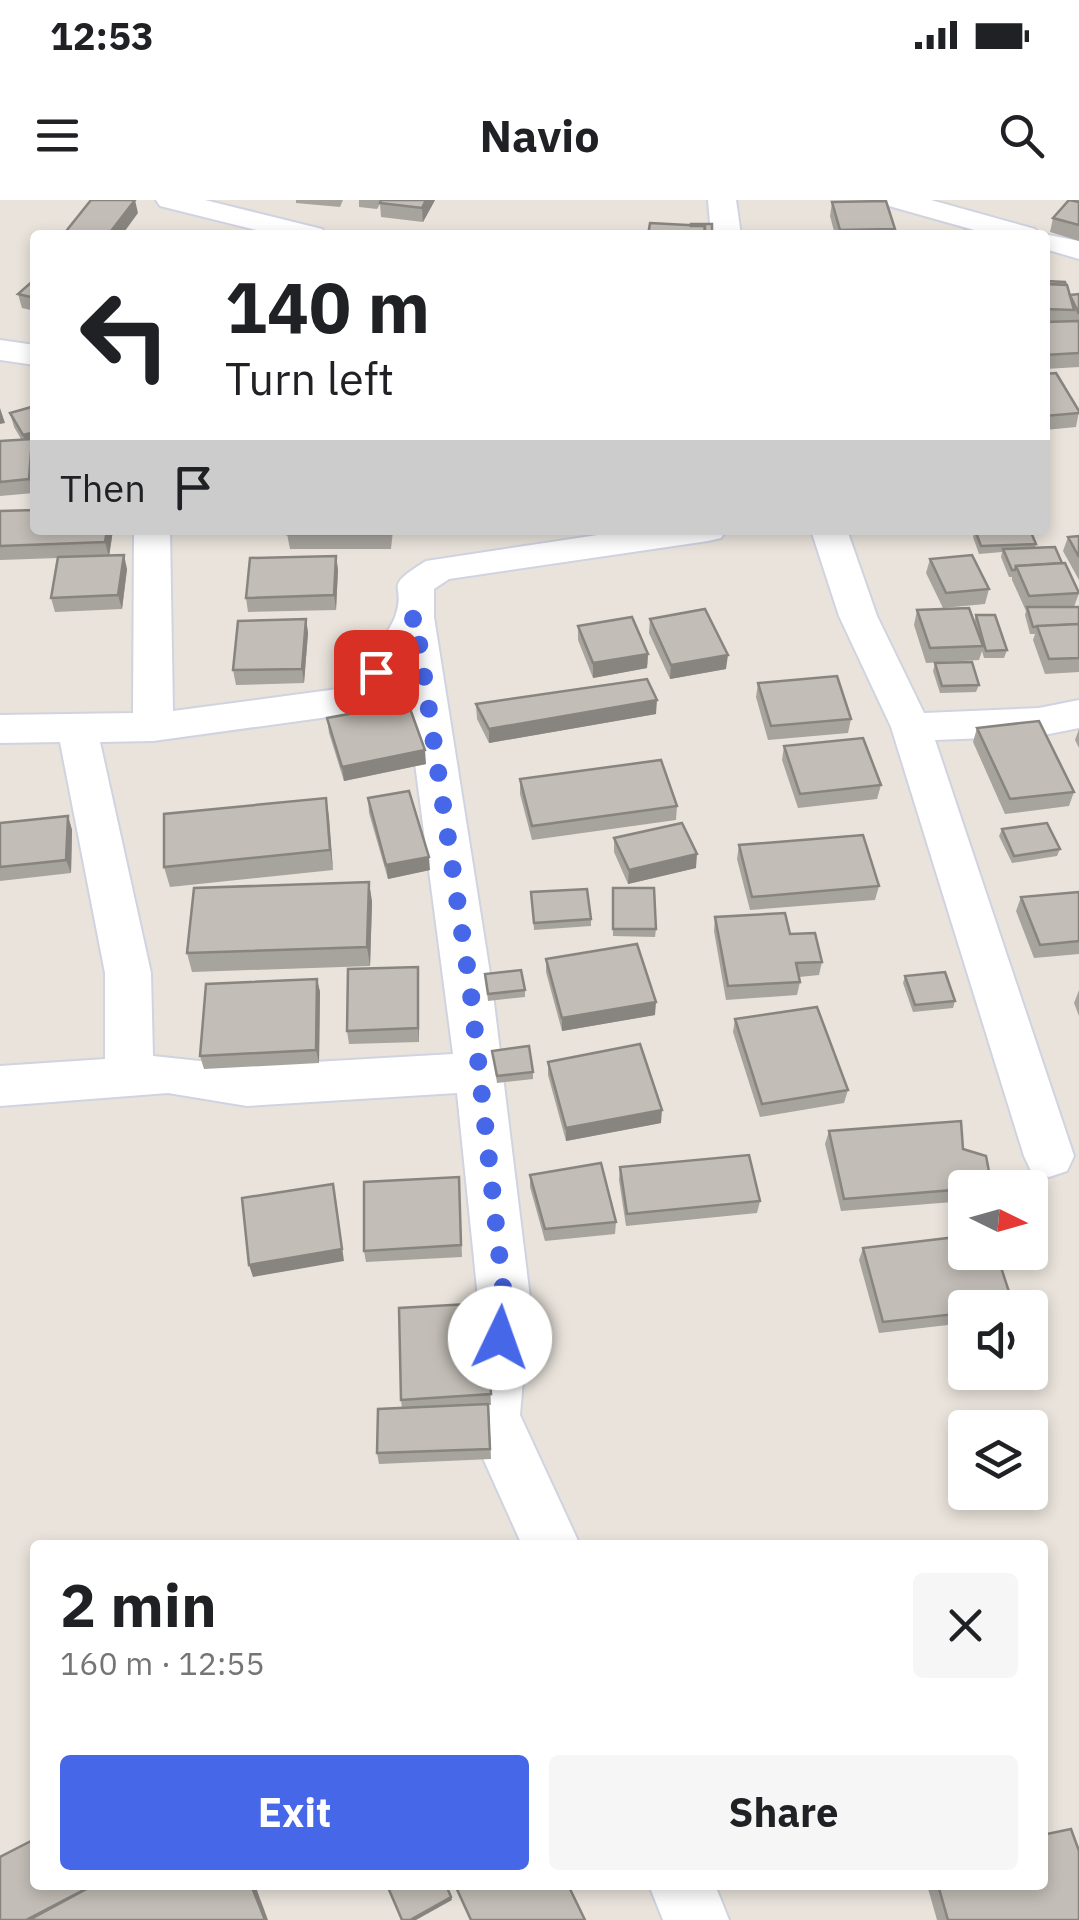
<!DOCTYPE html>
<meta charset="utf-8">
<style>
body{margin:0;font-family:"IBM Plex Sans",sans-serif;background:#f6f6f6;color:#202124;height:100vh;display:flex;flex-direction:column;font-size:38px;white-space:nowrap}
*{box-sizing:border-box;margin:0}
p{font-size:32px;color:#757577}
.icon{flex:none;width:55px;height:55px;fill:none;stroke:currentColor;stroke-width:2;stroke-linecap:round;stroke-linejoin:round}
.map{position:relative;flex:1;overflow:hidden}
.panel{position:absolute;left:30px;top:1340px;width:1018px;height:350px;display:flex;flex-direction:column;background:#fff;border-radius:10px;box-shadow:0 5px 15px #0003}
.panel>*{flex:none}
.hud{position:absolute;left:30px;top:30px;width:1020px;height:305px;border-radius:10px;box-shadow:0 5px 15px #0003;background:#fff;color:#202124;overflow:hidden}
.needle{width:65px;rotate:95deg}
.buttons{position:absolute;left:948px;top:970px;display:grid;gap:20px}
.buttons a{display:grid;place-items:center;width:100px;height:100px;border-radius:10px;background:#fff;box-shadow:0 5px 15px #0003;font-size:50px}
.pin{position:absolute;display:grid;place-items:center;width:85px;height:85px;color:#fff;margin:-42px;border-radius:20px;box-shadow:0 5px 15px #0006}
.me{position:absolute;width:110px;margin:-55px;rotate:3deg;stroke-linejoin:round;filter:drop-shadow(0 0 8px #0008)}
.turn{display:flex;align-items:center;gap:35px;height:210px;padding:0 30px;font-size:45px}
.turn .icon{width:130px;height:130px;stroke-width:2.5}
.turn b{display:block;font-size:70px;line-height:85px}
.then{display:flex;align-items:center;height:95px;padding:0 30px;background:#0003;gap:20px;font-size:38px}
.round{display:grid;place-items:center;flex:none;width:105px;height:105px;border-radius:10px;background:#f6f6f6}
.summary{display:flex;align-items:center;justify-content:space-between;height:170px;padding:0 30px}
h1{font-size:60px;font-weight:800;line-height:75px}
.primary-button{display:flex;gap:20px;margin-top:auto;padding:20px 30px}
.primary-button a{flex:1;height:115px;border-radius:10px;background:#4767e9;color:#fff;font-size:40px;font-weight:800;line-height:115px;text-align:center}
.primary-button a+a{background:#f6f6f6;color:#202124}
.status{display:flex;justify-content:space-between;align-items:center;height:70px;padding:0 50px;background:#fff;direction:ltr}
.status svg{height:28px;fill:currentColor}
header{display:flex;justify-content:space-between;align-items:center;height:130px;padding:0 30px;background:#fff;font-size:45px;font-weight:800}
.map>svg:first-child{display:block}
.lines{fill:none;stroke-linecap:round;stroke-linejoin:round}
.minor-casing{stroke:#d0d3e0;stroke-width:4}
.minor{fill:#fff;fill-rule:evenodd}
.wall{fill:#a7a39d}
.shaded-wall{fill:#88847f}
.building{fill:#c2bdb6;stroke:#88847f;stroke-width:2.5}
.route{stroke:#4767e9;stroke-width:18;stroke-dasharray:0 32.4}
</style>
<div class="status"><b>12:53</b><svg viewBox="0 0 49 12"><path d="M0 12V9h3v3zM5 12V6h3v6zM10 12V3h3v9zM15 12V0h3v12zM26 1h20v11H26zM47 4h2v5h-2z"/></svg></div>
<header><svg class="icon" aria-label="menu" viewBox="0 0 24 24"><path d="M4 6h16M4 12h16M4 18h16"/></svg>Navio<svg class="icon" aria-label="search" viewBox="0 0 24 24"><circle cx="10" cy="10" r="6"/><path d="M15 15l6 6"/></svg></header>
<div class="map">
<svg width="1079" height="1720" viewBox="0 0 1079 1720">
<rect width="100%" height="100%" fill="#e9e3db"/>
<g class="lines">
<g class="minor-casing">
<g id="minor">
<path d="M156,0H205L322,29L327,35H276L160,6Z"/>
<path d="M708,0H736L741,35H711Z"/>
<path d="M885,0H931L1035,29L1038,33L1079,41V59L1045,49V35H992L889,6Z"/>
<path d="M0,140L35,145V165L0,160Z"/>
<path d="M134,330H170L173,511L345,488C358,469 387,438 395,417C408,382 379,390 426,361L631,330H726L721,338L708,341L449,379L434,389V417L492,786L530,1098L520,1215L580,1345H522L464,1216L478,1098L457,893L247,906L168,893L0,906V866L105,859V773L60,542L0,543V515L133,513ZM402,464L453,854L247,866L153,856L151,773L100,542L153,541L357,513L371,510Z"/>
<path d="M811,330H847L877,416L924,513L1039,508L1079,500V528L1039,536L935,540L1074,956L1067,971L1049,977L1031,971L1024,956L891,527L839,416Z"/>
<path d="M649,1685H715L729,1720H663Z"/>
</g>
</g>
<use href="#minor" class="minor"/>
</g>
<g class="wall">
<path d="M296,0H343L340,7L296,3Z"/>
<path d="M359,0H435L423,22L381,17L380,4L377,9L359,7Z"/>
<path d="M1069,0H1079V41L1050,32L1053,18Z"/>
<path d="M832,2L895,29L894,35H835L830,16Z"/>
<path d="M35,79V111L22,108L18,94Z"/>
<path d="M1045,81L1070,95L1079,94V167L1045,169Z"/>
<path d="M1045,174L1079,211L1076,227L1045,230Z"/>
<path d="M35,206L34,293L0,296V241L21,239L14,227L10,213Z"/>
<path d="M0,311L35,330H113L109,355L127,369L122,409L55,412L51,398L58,358L0,360Z"/>
<path d="M393,330L391,349H290L287,334Z"/>
<path d="M901,330H972L901,332Z"/>
<path d="M975,330L1036,344L1035,348L1062,363L1079,393L1074,407H1079V472L1045,474L1033,440L1035,434H1030L1025,415L1026,411L1012,380V377H1009L1001,357L1002,352L979,354L973,337Z"/>
<path d="M1079,336V380L1063,351L1068,337Z"/>
<path d="M336,356L338,370L336,410L248,412L246,398Z"/>
<path d="M930,359L989,389L985,404L943,408L926,373Z"/>
<path d="M917,410L974,422L976,415L1007,450L1004,458H984L982,451L979,460L926,463L914,425Z"/>
<path d="M306,419L308,433L304,483L236,485L233,470Z"/>
<path d="M650,419L726,469L670,479L649,433Z"/>
<path d="M578,426L648,454L647,468L593,478L578,440Z"/>
<path d="M935,463L979,485L976,492L940,493L933,471Z"/>
<path d="M758,483L851,519L848,533L768,540L756,497Z"/>
<path d="M476,504L656,514L489,543L477,519Z"/>
<path d="M327,518L426,564L344,581L329,533Z"/>
<path d="M977,528L1074,592L1069,606L1005,614L973,542Z"/>
<path d="M1079,529V548L1075,540Z"/>
<path d="M784,546L881,585L877,599L798,608L782,560Z"/>
<path d="M520,579L677,606L676,620L532,640L520,594Z"/>
<path d="M326,598L333,670L170,687L164,667Z"/>
<path d="M368,598L430,670L388,679L369,613Z"/>
<path d="M68,616L72,630L71,673L0,681V623Z"/>
<path d="M1002,629L1060,649L1057,656L1012,663L999,636Z"/>
<path d="M614,638L696,668L628,684L614,652Z"/>
<path d="M739,645L879,686L875,700L750,710L737,659Z"/>
<path d="M369,682L372,702L370,766L192,772L187,753Z"/>
<path d="M613,688L656,729L655,737L613,736Z"/>
<path d="M1079,692V754L1034,758L1016,711L1021,697Z"/>
<path d="M532,699L591,719V726L534,730Z"/>
<path d="M715,717L790,734L822,762L819,775L799,777L800,782L797,795L726,800L714,731Z"/>
<path d="M546,759L655,815L562,831L546,772Z"/>
<path d="M485,774L525,790V797L488,801Z"/>
<path d="M905,776L955,801L953,808L913,812L903,783Z"/>
<path d="M317,779L320,792L319,863L204,869L200,856Z"/>
<path d="M419,780V842L349,844L347,831Z"/>
<path d="M1079,790V816L1074,803Z"/>
<path d="M735,819L848,890L844,903L760,917L733,832Z"/>
<path d="M492,851L533,872V879L497,883Z"/>
<path d="M548,862L661,923L566,941L548,875Z"/>
<path d="M829,931L963,949L992,987L965,988V1001L841,1011L825,944Z"/>
<path d="M620,967L760,1001L757,1013L626,1026L619,980Z"/>
<path d="M530,975L616,1022L615,1034L545,1041L530,987Z"/>
<path d="M459,977L462,1057L366,1062L364,1051Z"/>
<path d="M863,1048L965,1108V1123L879,1133L859,1060Z"/>
<path d="M486,1103L491,1205H489L491,1259L379,1264L377,1253L402,1208L401,1200Z"/>
<path d="M927,1685H1042L1079,1720H937Z"/>
</g>
<g class="shaded-wall">
<path d="M135,0L138,13L122,35H108Z"/>
<path d="M426,0H435L423,22L422,8Z"/>
<path d="M0,208L5,223L0,224Z"/>
<path d="M35,232V267L34,293L29,279L27,250L23,235Z"/>
<path d="M107,330H113L109,357L105,342Z"/>
<path d="M124,355L127,369L122,409L118,395Z"/>
<path d="M336,356L338,370L336,410L334,395Z"/>
<path d="M306,419L308,433L304,483L302,469Z"/>
<path d="M648,454L647,468L593,478V463Z"/>
<path d="M728,455L726,469L670,479L671,465Z"/>
<path d="M657,500L656,514L489,543V529Z"/>
<path d="M425,550L426,564L344,581L342,567Z"/>
<path d="M326,598L329,617L333,670L330,650Z"/>
<path d="M68,616L72,630L71,673L66,660Z"/>
<path d="M697,654L696,668L628,684L629,670Z"/>
<path d="M429,657L430,670L388,679L386,665Z"/>
<path d="M369,682L372,702L370,766L367,747Z"/>
<path d="M418,767L419,780V842L418,828Z"/>
<path d="M317,779L320,792L319,863L316,850Z"/>
<path d="M656,802L655,815L562,831V818Z"/>
<path d="M662,910L661,923L566,941V928Z"/>
<path d="M333,984L344,1061L253,1077L249,1065Z"/>
<path d="M251,1685H255L268,1720H265Z"/>
<path d="M451,1697L452,1700L416,1720H410Z"/>
</g>
<g class="building">
<path d="M91,0H135L108,35H63Z"/>
<path d="M381,0H426L422,8L380,3Z"/>
<path d="M1069,0L1079,2V25L1053,18Z"/>
<path d="M886,1L895,29L840,30L832,2Z"/>
<path d="M650,23L705,26L704,35H648Z"/>
<path d="M691,24H712V32H705V26H691Z"/>
<path d="M965,31L967,35H920L919,34Z"/>
<path d="M35,79V98L18,94Z"/>
<path d="M1045,81L1065,82L1066,85L1045,84Z"/>
<path d="M1045,84L1067,85L1074,110L1045,109Z"/>
<path d="M1079,94V114L1070,95Z"/>
<path d="M1079,121V153L1045,155V122Z"/>
<path d="M1056,173L1079,211V213L1045,216V174Z"/>
<path d="M35,206V232L23,235L10,213Z"/>
<path d="M32,239L29,279L0,282V241Z"/>
<path d="M35,310V330H107L105,342L0,346V311Z"/>
<path d="M288,330H390V334H287Z"/>
<path d="M975,330H1030L1036,344L981,346Z"/>
<path d="M1079,336V357L1068,337Z"/>
<path d="M1055,347L1062,363L1016,366L1015,370H1012L1003,349Z"/>
<path d="M124,355L118,395L51,398L58,357Z"/>
<path d="M972,355L989,389L946,393L930,359Z"/>
<path d="M336,356L334,395L246,398L250,358Z"/>
<path d="M1065,363L1079,393L1029,396L1016,366Z"/>
<path d="M1027,407H1079V424L1033,427Z"/>
<path d="M969,408L983,446L930,448L917,410Z"/>
<path d="M705,409L728,455L671,465L650,419Z"/>
<path d="M976,415H995L1007,450L986,451Z"/>
<path d="M632,417L648,454L593,463L578,426Z"/>
<path d="M306,419L302,469L233,470L238,421Z"/>
<path d="M1079,424V458L1049,459L1037,426Z"/>
<path d="M972,462L979,485L942,486L935,463Z"/>
<path d="M837,476L851,519L771,526L758,483Z"/>
<path d="M647,479L657,500L489,529L476,504Z"/>
<path d="M408,503L425,550L342,567L327,518Z"/>
<path d="M1039,521L1074,592L1010,599L977,528Z"/>
<path d="M863,538L881,585L800,594L784,546Z"/>
<path d="M661,560L677,606L532,626L520,579Z"/>
<path d="M409,591L429,657L386,665L368,598Z"/>
<path d="M326,598L330,650L164,667V614Z"/>
<path d="M68,616L66,660L0,667V623Z"/>
<path d="M682,623L697,654L629,670L614,638Z"/>
<path d="M1047,623L1060,649L1014,656L1002,629Z"/>
<path d="M863,635L879,686L752,697L739,645Z"/>
<path d="M369,682L367,747L187,753L194,688Z"/>
<path d="M613,688H654L656,729H613Z"/>
<path d="M587,689L591,719L534,723L531,692Z"/>
<path d="M1079,692V741L1040,745L1021,697Z"/>
<path d="M785,713L790,734L815,733L822,762L796,763L800,782L728,786L715,717Z"/>
<path d="M637,744L656,802L562,818L546,759Z"/>
<path d="M418,767V828L347,831L348,769Z"/>
<path d="M521,770L525,790L488,794L485,774Z"/>
<path d="M945,772L955,801L915,805L905,776Z"/>
<path d="M317,779L316,850L200,856L206,784Z"/>
<path d="M817,807L848,890L762,904L735,819Z"/>
<path d="M640,844L662,910L566,928L548,862Z"/>
<path d="M529,846L533,872L497,876L492,851Z"/>
<path d="M961,921L963,949L986,956L992,987L965,988V989L844,999L829,931Z"/>
<path d="M749,955L760,1001L627,1014L620,967Z"/>
<path d="M601,963L616,1022L545,1029L530,975Z"/>
<path d="M459,977L461,1045L364,1051V982Z"/>
<path d="M333,984L342,1049L249,1065L242,998Z"/>
<path d="M965,1036V1052H996L1014,1107L965,1108V1113L883,1122L863,1048Z"/>
<path d="M486,1103L491,1194L401,1200L399,1108Z"/>
<path d="M488,1204L490,1249L377,1253L378,1209Z"/>
<path d="M1071,1629L1079,1651V1720H948L938,1685H1042V1635Z"/>
<path d="M35,1639V1685H93L26,1720H0V1657Z"/>
<path d="M94,1685H251L265,1720H29Z"/>
<path d="M387,1685H446L451,1697L410,1720H402Z"/>
<path d="M455,1685H568L585,1720H471Z"/>
</g>
<g class="lines">
<path class="route" d="M376,472L415,416L470,786L504,1098L500,1138"/>
</g>
</svg>
<div class="buttons">
<a><svg class="needle" viewBox="-14 -14 28 28"><path d="M0-13l5 13h-10z" fill="#e53935"/><path d="M0 13l5-13h-10z" fill="#757577"/></svg></a>
<a><svg class="icon" aria-label="sound" viewBox="0 0 24 24"><path d="M4 9h4l5-4v14l-5-4H4zM17 9q2 3 0 6"/></svg></a>
<a><svg class="icon" aria-label="layers" viewBox="0 0 24 24"><path d="M12 4l9 5-9 5-9-5zM3 14l9 5 9-5"/></svg></a>
</div>
<div class="pin" style="left:376px;top:472px;background:#d93025"><svg class="icon" aria-label="arrive" viewBox="0 0 24 24"><path d="M6 21V4h12l-3 4 3 4H6"/></svg></div>
<svg class="me" style="left:500px;top:1138px" viewBox="-20 -20 40 40"><circle r="19" fill="#fff"/><path d="M0-13L10 11 0 6-10 11z" fill="#4767e9"/></svg>
<div class="hud">
<div class="turn"><svg class="icon" aria-label="left" viewBox="0 0 24 24"><path d="M17 20v-9H6M10 6l-5 5 5 5"/></svg><div><b>140 m</b>Turn left</div></div>
<div class="then">Then<svg class="icon" aria-label="arrive" viewBox="0 0 24 24"><path d="M6 21V4h12l-3 4 3 4H6"/></svg></div>
</div>
<section class="panel">
<div class="summary"><div><h1>2 min</h1><p>160 m · 12:55</p></div><a class="round"><svg class="icon" aria-label="close" viewBox="0 0 24 24"><path d="M6 6l12 12M18 6L6 18"/></svg></a></div>
<div class="primary-button"><a>Exit</a><a>Share</a></div>
</section>
</div>
